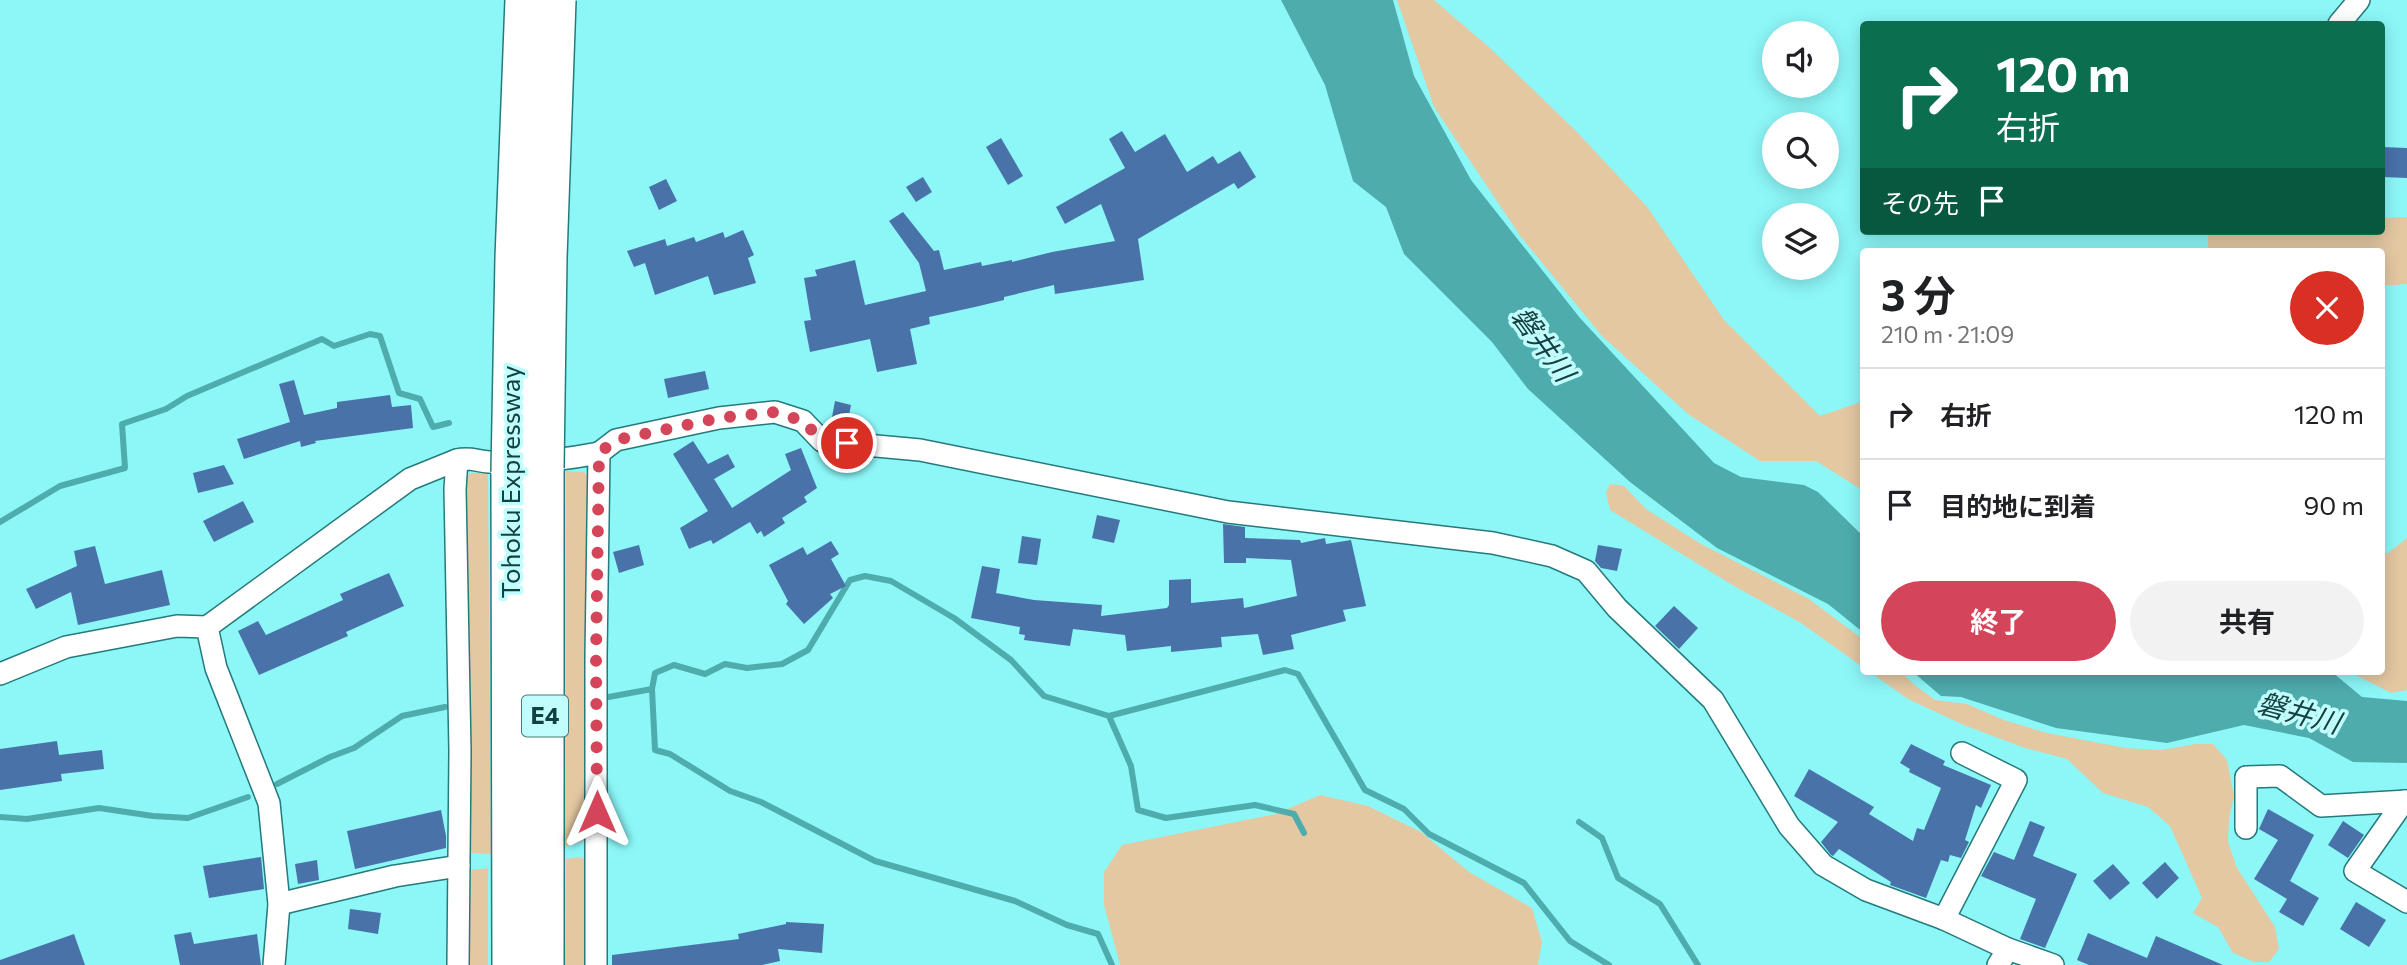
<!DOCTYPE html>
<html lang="ja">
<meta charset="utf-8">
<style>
body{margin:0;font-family:Commissioner,"Noto Sans JP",sans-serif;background:#f2f2f2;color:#202124;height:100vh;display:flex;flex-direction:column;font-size:26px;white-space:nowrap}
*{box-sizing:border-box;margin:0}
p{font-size:23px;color:#757577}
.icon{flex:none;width:38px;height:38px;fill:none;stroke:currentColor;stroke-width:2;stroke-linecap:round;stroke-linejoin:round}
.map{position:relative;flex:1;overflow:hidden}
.drawer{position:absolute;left:1860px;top:248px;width:525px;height:427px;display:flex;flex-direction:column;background:#fff;border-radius:7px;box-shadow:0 4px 18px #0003}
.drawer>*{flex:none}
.top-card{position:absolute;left:1860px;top:21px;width:525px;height:214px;border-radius:7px;box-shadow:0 4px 18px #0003;background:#0b6e4f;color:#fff;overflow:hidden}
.fabs{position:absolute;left:1762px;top:21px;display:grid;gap:14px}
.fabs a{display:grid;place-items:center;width:77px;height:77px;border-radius:50%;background:#fff;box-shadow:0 4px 18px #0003;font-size:35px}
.pin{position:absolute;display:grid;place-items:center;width:60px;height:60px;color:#fff;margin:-30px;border:4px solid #fff;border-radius:50%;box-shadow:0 2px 7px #0007}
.me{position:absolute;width:77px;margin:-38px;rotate:0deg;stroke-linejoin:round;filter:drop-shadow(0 0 5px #0008)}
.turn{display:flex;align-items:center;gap:24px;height:147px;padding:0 21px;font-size:32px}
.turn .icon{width:91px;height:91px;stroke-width:2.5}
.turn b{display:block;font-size:49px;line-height:60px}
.then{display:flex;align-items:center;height:66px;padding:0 21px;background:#0003;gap:14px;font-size:26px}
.round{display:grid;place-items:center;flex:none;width:74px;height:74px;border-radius:37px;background:#f2f2f2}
.headline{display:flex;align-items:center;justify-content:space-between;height:119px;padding:0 21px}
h1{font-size:42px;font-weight:700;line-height:52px}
.cta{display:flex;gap:14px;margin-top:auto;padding:14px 21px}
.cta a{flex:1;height:80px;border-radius:42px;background:#d54559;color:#fff;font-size:28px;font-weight:700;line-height:80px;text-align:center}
.cta a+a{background:#f2f2f2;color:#202124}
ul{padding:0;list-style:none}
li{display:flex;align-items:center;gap:21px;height:91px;padding:0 21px;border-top:2px solid #e0e0e0}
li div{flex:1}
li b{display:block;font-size:26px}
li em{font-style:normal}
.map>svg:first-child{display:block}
.green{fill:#e3c8a2}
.water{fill:#4eacad}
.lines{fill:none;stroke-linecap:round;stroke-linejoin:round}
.stream{stroke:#4eacad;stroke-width:6}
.building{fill:#4972a9}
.street-casing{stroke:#257a7c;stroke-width:24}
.highway-casing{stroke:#257a7c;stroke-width:40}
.street{stroke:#fff;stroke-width:21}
.highway{stroke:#fff;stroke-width:37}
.highway-bridge-casing{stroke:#257a7c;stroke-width:40;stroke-linecap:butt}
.highway-bridge{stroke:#fff;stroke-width:37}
.route{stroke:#d54559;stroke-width:12;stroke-dasharray:0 21.6}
.labels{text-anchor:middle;stroke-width:7;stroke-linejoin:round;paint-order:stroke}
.shield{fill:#c1fdfd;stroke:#467979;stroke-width:2}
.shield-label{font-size:24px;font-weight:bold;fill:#124141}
.street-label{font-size:26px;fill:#124141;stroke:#c1fdfd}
.water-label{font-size:28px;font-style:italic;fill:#154141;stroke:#c1fdfd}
</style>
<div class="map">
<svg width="2407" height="965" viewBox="0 0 2407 965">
<rect width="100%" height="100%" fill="#8df7f8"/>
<g class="green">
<path d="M1397,0H1434L1490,48L1577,132L1648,208L1724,320L1820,416L1864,401V499L1859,488L1816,461H1760L1688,414L1602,336L1521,237L1434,107Z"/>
<path d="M2407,217V284L2382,286V252H2208V231H2382V218Z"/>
<path d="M566,471L584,472L590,479L588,832L585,840L565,847Z"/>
<path d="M488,472L491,854L470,853L466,847L463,485L470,473Z"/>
<path d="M1610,484L1624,486L1646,509L1701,544L1809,599L1864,640V668L1801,623L1734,586L1610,510L1606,492Z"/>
<path d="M2407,538V690L2391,693L2350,672H2382V553H2388Z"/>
<path d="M1870,672H1901L1916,686L1935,700L1967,704L2004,720L2047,733L2126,748L2161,750L2196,744H2213L2227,760L2234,796L2229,818L2228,842L2237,868L2275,927L2279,949L2269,962H2254L2233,953L2218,927L2193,913L2202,898L2170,826L2148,807L2103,793L2067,759L2025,748L1966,726L1908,699Z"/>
<path d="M1320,795L1368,806L1421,832L1469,872L1532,908L1542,942L1538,965H1120L1104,905V872L1122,845L1276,814Z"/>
<path d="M578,857L588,860L587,965H565L566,859Z"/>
<path d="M488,868V965H466L468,877L471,870Z"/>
</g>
<g class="water">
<path d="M1281,0H1393L1414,76L1471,180L1580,318L1714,463L1741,477L1804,485L1818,492L1864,537V633L1828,604L1717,548L1630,482L1528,389L1492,342L1404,254L1386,207L1353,181L1325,85Z"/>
<path d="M1913,672H2332L2362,697L2407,701V763L2353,762L2309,738L2244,725L2167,743L2056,728L1961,697L1941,696Z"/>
</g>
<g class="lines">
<g class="stream">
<path d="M0,522L60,486L125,468L122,424L166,409L187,396L322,339L334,346L370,334L380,336L399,393L420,399L433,427L449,423"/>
<path d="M652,689L655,750L670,754L730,791L761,802L875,861L1015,901L1067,925L1098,934L1112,965"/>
<path d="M603,698L652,689L655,673L674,665L705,674L725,664L747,668L782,664L808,650L850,580L865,576L891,581L954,618L1011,660L1044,696L1109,716L1131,766L1138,810L1166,818L1255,805L1294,814L1304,833"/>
<path d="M1109,716L1285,670L1298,674L1365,790L1404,809L1429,834L1524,883L1570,941L1609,965"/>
<path d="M277,784L330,757L354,748L402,716L445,707"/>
<path d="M0,817L27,819L99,808L153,816L188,818L248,797"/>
<path d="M1579,822L1602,838L1618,878L1660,904L1698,965"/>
</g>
</g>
<g class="building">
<path d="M1122,131L1135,152L1165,134L1187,172L1213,156L1218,164L1240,151L1256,177L1238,189L1234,183L1138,239L1144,280L1055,294L1054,285L1004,297V300L975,307L929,317L930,324L910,329L917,364L877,372L870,339L810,352L804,321L811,320L804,278L817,276L815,270L855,260L865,305L926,291L919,263L889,221L903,212L934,251L939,250L944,270L981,262L982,266L1012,260V262L1052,252L1115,241L1101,204L1065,224L1056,207L1125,168L1109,139Z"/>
<path d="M1001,138L1023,176L1008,185L986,147Z"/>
<path d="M2382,147L2407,148V178L2382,177Z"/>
<path d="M923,177L932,192L916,202L906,187Z"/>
<path d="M666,179L677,201L659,210L649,187Z"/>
<path d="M743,230L754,255L748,258L756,283L714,295L708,276L655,295L645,263L634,267L627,251L665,239L667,246L694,237L696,242L723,232L725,238Z"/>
<path d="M705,371L709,389L668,398L664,379Z"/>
<path d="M294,380L304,415L337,408V402L390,395L392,407L411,405L413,428L315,441L316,443L301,447L300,441L244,459L237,439L290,422L279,384Z"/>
<path d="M835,401L851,405L846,430L830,428Z"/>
<path d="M693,441L708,464L728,454L735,467L714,479L732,508L791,470L785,454L801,448L817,488L804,497L807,502L782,518L785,523L764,537L761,531L757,534L750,522L713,544L711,540L689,549L680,528L708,511L673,454Z"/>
<path d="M224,465L234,484L198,493L193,473Z"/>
<path d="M243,501L254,522L214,542L203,521Z"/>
<path d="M1097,515L1120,520L1114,543L1092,538Z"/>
<path d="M1223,524L1245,527V538L1300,540L1301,543L1325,538L1326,544L1351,540L1366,606L1343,610L1346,621L1291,635L1294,649L1263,655L1258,634L1221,637L1222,647L1171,652V646L1127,651L1125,635L1073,629L1070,646L1024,640L1025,635L1019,634L1020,627L971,618L982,566L1000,569L996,593L1034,600L1102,605L1101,616L1167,608L1169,605V580L1191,579V603L1243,598L1244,608L1297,596L1291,560L1246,558V563H1224Z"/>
<path d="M1022,536L1041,539L1037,565L1018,563Z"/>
<path d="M831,541L839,554L831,559L846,586L830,594L833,598L804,624L786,604L788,601L769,565L803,547L807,555Z"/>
<path d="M639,545L644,565L619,573L613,552Z"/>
<path d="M1598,545L1622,549L1617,571L1601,568L1595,561Z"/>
<path d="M95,546L105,584L162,570L170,605L78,625L71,592L36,609L26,589L77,566L74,551Z"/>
<path d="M389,573L404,606L346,632L348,636L259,675L238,631L258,621L266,635L343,600L340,594Z"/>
<path d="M1674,606L1698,628L1679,649L1655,626Z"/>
<path d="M57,741L59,755L102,750L104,769L61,774L62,781L0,790V749Z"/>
<path d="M1911,744L1945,761L1943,765L1991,785L1981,808L1976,805L1965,840L1969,842L1961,858L1950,855L1948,862L1941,860L1926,898L1890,885L1891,882L1839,849L1833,856L1831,855L1821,842L1838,822L1794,796L1809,769L1874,807L1869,814L1913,841L1917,828L1924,830L1941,788L1909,772L1910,769L1900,763Z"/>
<path d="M2268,809L2314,835L2290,881L2319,898L2303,926L2279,912L2287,899L2254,879L2278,840L2259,829Z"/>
<path d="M441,810L446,836V848L355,869L347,831Z"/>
<path d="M2030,821L2045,827L2033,856L2077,874L2045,948L2020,939L2036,899L1981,876L1994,852L2014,860Z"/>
<path d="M2343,821L2364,835L2348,858L2328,845Z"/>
<path d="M261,857L264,889L209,898L203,866Z"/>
<path d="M317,860L319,880L298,884L295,864Z"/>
<path d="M2165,862L2179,878L2157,899L2142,883Z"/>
<path d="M2113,864L2130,883L2110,900L2093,881Z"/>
<path d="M2356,902L2386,920L2369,947L2340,929Z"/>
<path d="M350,909L381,913L378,934L348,929Z"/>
<path d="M786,922L824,924L822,953L778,949L780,961L762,965H612V955L739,939L738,934L786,924Z"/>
<path d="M191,932L194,944L257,934L261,965H180L174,935Z"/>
<path d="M2088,933L2147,958L2156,936L2223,965H2089L2077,960Z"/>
<path d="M74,934L85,965H0V960Z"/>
</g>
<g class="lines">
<g class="street-casing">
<g id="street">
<path d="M2339,24L2359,0"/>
<path d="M599,453L616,440L719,418L775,412L803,421L822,441L920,450L1228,512L1493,543L1552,556L1586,571L1617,608L1713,700L1789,826L1823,865L1866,890L1944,919L2008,949L1998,965"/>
<path d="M0,674L66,647L177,626L207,627"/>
<path d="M2404,801L2355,871L2407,902"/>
<path d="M2246,828V777L2280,776L2321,806L2407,801"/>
<path d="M279,904L395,876L459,866"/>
<path d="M1944,919L2016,780L1962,753"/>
<path d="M2008,949L2053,965"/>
<path d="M274,965L279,904L269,803L216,668L207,627L410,479L457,460"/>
<path d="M458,965L460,751L455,489L457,460C470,457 476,461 489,462C525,464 563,460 599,453L596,656V965"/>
</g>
</g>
<g class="highway-casing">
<g id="highway">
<path d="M545,468V965"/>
<path d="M510,472L511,965"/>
</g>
</g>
<use href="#street" class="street"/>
<use href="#highway" class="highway"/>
<g class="highway-bridge-casing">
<g id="highway-bridge">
<path d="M545,468L548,258L557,0"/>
<path d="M510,472L514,258L524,0"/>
</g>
</g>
<use href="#highway-bridge" class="highway-bridge"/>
</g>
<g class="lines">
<path class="route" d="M597,812L596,656L599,453L616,440L719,418L775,412L803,421L822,441L847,443"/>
</g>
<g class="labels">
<rect class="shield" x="522" y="695.5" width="46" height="41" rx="5"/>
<g class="shield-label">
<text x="545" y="724">E4</text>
</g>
<g class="street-label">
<text transform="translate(511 482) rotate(-90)" y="9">Tohoku Expressway</text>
</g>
<g class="water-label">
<text transform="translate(1543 344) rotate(54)" y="10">磐井川</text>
<text transform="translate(2299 713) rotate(15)" y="10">磐井川</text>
</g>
</g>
</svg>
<div class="fabs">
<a><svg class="icon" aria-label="sound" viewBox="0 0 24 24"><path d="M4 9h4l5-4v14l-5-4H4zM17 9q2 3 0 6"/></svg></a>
<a><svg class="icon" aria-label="search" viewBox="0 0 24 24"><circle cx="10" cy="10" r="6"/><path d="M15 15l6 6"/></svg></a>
<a><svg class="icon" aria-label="layers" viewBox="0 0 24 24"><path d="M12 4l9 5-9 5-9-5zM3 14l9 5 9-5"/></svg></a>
</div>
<div class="pin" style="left:847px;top:443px;background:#d93025"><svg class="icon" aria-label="arrive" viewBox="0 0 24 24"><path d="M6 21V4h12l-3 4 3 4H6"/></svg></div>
<svg class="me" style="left:597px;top:812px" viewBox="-20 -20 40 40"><path d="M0-17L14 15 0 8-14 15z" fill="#d54559" stroke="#fff" stroke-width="4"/></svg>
<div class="top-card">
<div class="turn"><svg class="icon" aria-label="right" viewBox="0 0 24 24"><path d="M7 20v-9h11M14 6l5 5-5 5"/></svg><div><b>120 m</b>右折</div></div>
<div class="then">その先<svg class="icon" aria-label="arrive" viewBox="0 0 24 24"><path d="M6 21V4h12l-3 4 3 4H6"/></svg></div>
</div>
<section class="drawer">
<div class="headline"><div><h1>3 分</h1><p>210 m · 21:09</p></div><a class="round" style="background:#d93025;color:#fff"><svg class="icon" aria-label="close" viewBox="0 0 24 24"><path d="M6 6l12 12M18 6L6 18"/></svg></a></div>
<ul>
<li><svg class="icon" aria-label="right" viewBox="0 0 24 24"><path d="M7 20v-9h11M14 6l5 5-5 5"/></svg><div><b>右折</b></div><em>120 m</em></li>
<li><svg class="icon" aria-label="arrive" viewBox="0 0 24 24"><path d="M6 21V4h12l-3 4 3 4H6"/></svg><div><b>目的地に到着</b></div><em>90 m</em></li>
</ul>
<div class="cta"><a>終了</a><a>共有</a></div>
</section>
</div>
